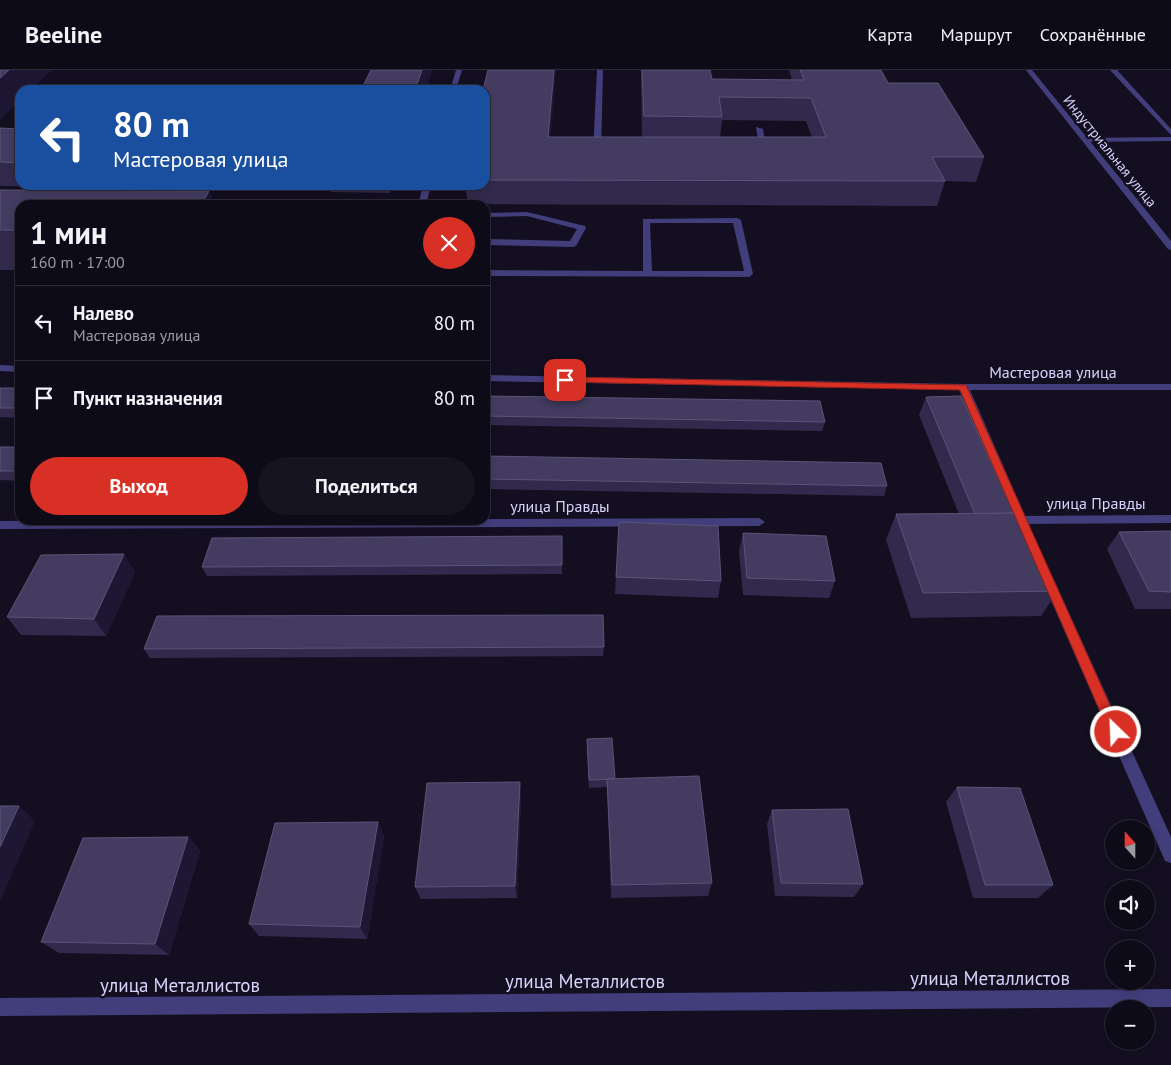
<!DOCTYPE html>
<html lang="ru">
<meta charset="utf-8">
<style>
body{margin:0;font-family:"PT Sans",sans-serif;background:#171422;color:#f1f3f6;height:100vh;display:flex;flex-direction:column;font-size:19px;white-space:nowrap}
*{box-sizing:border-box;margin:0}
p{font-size:16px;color:#9b9ba2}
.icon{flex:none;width:28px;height:28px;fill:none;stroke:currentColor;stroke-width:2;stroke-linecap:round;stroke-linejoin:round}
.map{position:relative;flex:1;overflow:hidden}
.drawer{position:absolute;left:15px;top:130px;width:475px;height:325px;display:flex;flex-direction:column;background:#0e0b19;border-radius:15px;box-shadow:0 2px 8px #0003,0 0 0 1px #2e2b38}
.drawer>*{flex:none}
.guide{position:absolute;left:15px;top:15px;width:475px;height:105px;border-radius:15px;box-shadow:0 2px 8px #0003,0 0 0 1px #2e2b38;background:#1a4fa0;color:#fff;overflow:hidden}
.needle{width:32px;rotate:339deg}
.fabs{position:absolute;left:1105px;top:750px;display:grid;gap:10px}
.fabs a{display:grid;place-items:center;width:50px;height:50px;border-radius:50%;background:#0e0b19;box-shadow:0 2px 8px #0003,0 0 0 1px #2e2b38;font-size:25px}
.pin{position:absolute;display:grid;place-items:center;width:42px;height:42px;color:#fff;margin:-21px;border-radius:10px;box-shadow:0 2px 8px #0006}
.me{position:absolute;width:55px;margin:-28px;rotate:336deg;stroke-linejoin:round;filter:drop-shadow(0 0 4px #0008)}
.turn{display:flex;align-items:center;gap:18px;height:105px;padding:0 15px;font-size:22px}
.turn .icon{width:65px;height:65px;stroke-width:2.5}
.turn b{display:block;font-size:35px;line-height:42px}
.round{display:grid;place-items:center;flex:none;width:52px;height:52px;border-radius:26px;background:#171422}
.head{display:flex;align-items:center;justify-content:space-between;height:85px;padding:0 15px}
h1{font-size:30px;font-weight:800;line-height:38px}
.button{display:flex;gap:10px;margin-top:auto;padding:10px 15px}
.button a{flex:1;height:58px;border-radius:30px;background:#d93025;color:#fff;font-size:20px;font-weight:800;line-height:58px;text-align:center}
.button a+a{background:#171422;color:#f1f3f6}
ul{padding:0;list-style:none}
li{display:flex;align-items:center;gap:15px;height:75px;padding:0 15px;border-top:1px solid #2e2b38}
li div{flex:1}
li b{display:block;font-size:19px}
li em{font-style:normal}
header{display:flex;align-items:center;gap:30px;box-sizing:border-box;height:70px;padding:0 25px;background:#0e0b19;border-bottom:1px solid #2e2b38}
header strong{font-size:24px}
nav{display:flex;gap:28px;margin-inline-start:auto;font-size:18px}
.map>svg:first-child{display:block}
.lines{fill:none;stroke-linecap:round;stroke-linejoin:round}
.service{fill:#423e7c;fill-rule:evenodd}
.minor{fill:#423e7c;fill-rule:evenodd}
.wall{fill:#322a4d;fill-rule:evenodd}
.shaded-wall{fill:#1e1734}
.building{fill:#433c60;stroke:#5b5478}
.route{fill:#d93025;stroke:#8d1f18}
.labels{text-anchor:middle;stroke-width:5;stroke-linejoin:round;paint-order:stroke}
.far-street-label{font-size:14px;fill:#d8d3fb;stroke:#130f21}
.street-label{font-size:16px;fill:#d8d3fb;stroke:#130f21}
.near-street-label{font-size:19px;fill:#d8d3fb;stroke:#130f21}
</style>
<header>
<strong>Beeline</strong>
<nav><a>Карта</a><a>Маршрут</a><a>Сохранённые</a></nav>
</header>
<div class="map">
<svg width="1171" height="995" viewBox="0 0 1171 995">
<rect width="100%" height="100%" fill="#130f21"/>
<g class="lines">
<g class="service">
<path d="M456,0H462L456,20H450Z"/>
<path d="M597,0H603L601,82L597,84L593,82Z"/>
<path d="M1110,0H1117L1171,59V65Z"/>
<path d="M756,57L763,59L767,85L760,83Z"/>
<path d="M1171,67V71L1085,72L1081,70L1085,68Z"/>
<path d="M423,115H431L426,135H418Z"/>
<path d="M527,142L585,156L586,158L576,176L573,177L485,175V169L570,171L577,159L527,146L485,147V143Z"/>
<path d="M737,148L741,150L753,204L749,207L485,206V200L643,201V149ZM650,153H733L744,201H652Z"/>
<path d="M1171,445V453L1021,454L1015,450L1021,446Z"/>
<path d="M759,448L765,452L759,456L0,459V451Z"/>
</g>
<g class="minor">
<path d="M1026,0H1032L1171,171V180L1168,179Z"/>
<path d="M0,295L20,296V302L0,301Z"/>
<path d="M485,305L963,314H1171V320H970L1031,459L1025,463L1019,459L959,320L485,311Z"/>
<path d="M1049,507L1053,509L1055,512L1171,767V793L1165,791L1043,512L1045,509Z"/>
<path d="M1171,919V937L0,946V928Z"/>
</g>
</g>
<g class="wall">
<path d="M641,0H710L712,9L792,10L789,0H881L888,13L984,87L976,112L945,111L937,136L468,134L465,115H485V20L551,67H642L641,10ZM722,50L806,51L812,67H720Z"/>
<path d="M0,58L20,59V115H154L151,119L0,116Z"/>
<path d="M329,115H393L390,123L331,122Z"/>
<path d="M0,120L209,121L214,135H20V200H0Z"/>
<path d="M0,318H20V348L0,347Z"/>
<path d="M485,326L825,352L822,361L485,355Z"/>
<path d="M926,327L1014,443L1058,521L1041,546L911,548L886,470L896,444H959L919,345Z"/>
<path d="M0,377H20V411L0,410Z"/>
<path d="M485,386L887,416L884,426L485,419Z"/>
<path d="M619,452L721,511L718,528L615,524Z"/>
<path d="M1171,461V539H1135L1107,479L1119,462Z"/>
<path d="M743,463L835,511L829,528L743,525L739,481Z"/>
<path d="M562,476V504L207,506L202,497Z"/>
<path d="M135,502L106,566L21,565L7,547Z"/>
<path d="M604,577L603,586L150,588L144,579Z"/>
<path d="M587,669L615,709L712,813L708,826L611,828L607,717L589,718Z"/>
<path d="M520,712L521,727L517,828L421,829L415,817Z"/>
<path d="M957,717L1053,815L1038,828H973L946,732Z"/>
<path d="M772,740L863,814L854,827L775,826L767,754Z"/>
<path d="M378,752L384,766L367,869L259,866L249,854Z"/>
<path d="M188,767L200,781L169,885L59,883L41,872Z"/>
</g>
<g class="shaded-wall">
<path d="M9,0H52L31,20H20V30L0,50V8Z"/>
<path d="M422,0H432V3L426,20H415Z"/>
<path d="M554,0H556L549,90L548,67Z"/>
<path d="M150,115H154L151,119Z"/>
<path d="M389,115H393L390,123Z"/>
<path d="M209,121L214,135H201Z"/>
<path d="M124,484L135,502L106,566L94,549Z"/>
<path d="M520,712L521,727L517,828L515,816Z"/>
<path d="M19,736L35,751L0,832V777Z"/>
<path d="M378,752L384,766L367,869L360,857Z"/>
<path d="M188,767L200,781L169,885L155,874Z"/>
</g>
<g class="building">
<path d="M0,0H9L0,8Z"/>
<path d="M371,0H422L415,20H361Z"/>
<path d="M488,0H554L548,67H826L811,28L719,27L722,47L644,46L642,0H710L712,9L804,10L800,0H881L888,13H938L984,87H932L945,111L485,110V20H483Z"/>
<path d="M0,58L20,59V93L0,92Z"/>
<path d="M0,120L209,121L201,135H20V160H0Z"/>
<rect x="0" y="318" width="20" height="20"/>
<path d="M485,326L820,331L825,352L485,346Z"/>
<path d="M961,326L1014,443L975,444L926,327Z"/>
<rect x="0" y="377" width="20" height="24"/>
<path d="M485,386L881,393L887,416L485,409Z"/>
<path d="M1022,443L1058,521L923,523L896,444Z"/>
<path d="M619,452L718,456L721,511L616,507Z"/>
<path d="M1171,461V522L1149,521L1119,462Z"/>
<path d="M743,463L826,466L835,511L747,508Z"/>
<path d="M562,466V495L202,497L212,468Z"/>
<path d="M124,484L94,549L7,547L41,485Z"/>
<path d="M603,545L604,577L144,579L157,546Z"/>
<path d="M612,668L615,709L589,710L587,669Z"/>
<path d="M699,706L712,813L612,815L607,709Z"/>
<path d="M520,712L515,816L415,817L427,713Z"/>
<path d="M957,717L1020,718L1053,815H985Z"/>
<path d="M0,736H19L0,777Z"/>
<path d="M848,739L863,814L781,813L772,740Z"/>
<path d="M378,752L360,857L249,854L275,753Z"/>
<path d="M188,767L155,874L41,872L83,768Z"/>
</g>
<path class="route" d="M565,307L966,315L1122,662L1120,666L1116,668L1111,666L1109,662L960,320L561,312V308Z"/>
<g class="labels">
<g class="far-street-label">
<text transform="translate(1110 81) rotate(51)" y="5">Индустриальная улица</text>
</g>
<g class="street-label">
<text x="1053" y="308">Мастеровая улица</text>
<text x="1096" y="439">улица Правды</text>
<text x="560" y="442">улица Правды</text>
</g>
<g class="near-street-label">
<text x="990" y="915">улица Металлистов</text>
<text x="585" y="918">улица Металлистов</text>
<text x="180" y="922">улица Металлистов</text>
</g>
</g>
</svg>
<div class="fabs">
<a><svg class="needle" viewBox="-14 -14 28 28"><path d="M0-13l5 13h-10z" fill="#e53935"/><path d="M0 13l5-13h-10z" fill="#9b9ba2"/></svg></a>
<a><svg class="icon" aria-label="sound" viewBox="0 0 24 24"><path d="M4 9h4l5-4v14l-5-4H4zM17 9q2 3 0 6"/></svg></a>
<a>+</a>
<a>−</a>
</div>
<div class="pin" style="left:565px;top:310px;background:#d93025"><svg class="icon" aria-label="arrive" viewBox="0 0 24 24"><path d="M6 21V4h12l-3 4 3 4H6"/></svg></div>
<svg class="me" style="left:1116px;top:662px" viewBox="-20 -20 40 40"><circle r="17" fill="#d93025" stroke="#fff" stroke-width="3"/><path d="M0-11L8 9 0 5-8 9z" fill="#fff"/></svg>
<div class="guide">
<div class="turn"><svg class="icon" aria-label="left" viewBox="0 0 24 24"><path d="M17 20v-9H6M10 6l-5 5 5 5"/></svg><div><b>80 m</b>Мастеровая улица</div></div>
</div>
<section class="drawer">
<div class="head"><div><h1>1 мин</h1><p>160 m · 17:00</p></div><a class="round" style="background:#d93025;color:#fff"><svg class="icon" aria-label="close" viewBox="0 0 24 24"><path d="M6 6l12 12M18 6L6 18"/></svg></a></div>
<ul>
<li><svg class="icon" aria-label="left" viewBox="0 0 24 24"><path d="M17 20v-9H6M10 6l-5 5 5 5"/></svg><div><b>Налево</b><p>Мастеровая улица</p></div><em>80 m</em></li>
<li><svg class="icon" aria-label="arrive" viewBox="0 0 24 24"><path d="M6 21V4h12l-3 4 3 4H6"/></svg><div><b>Пункт назначения</b></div><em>80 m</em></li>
</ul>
<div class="button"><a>Выход</a><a>Поделиться</a></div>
</section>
</div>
